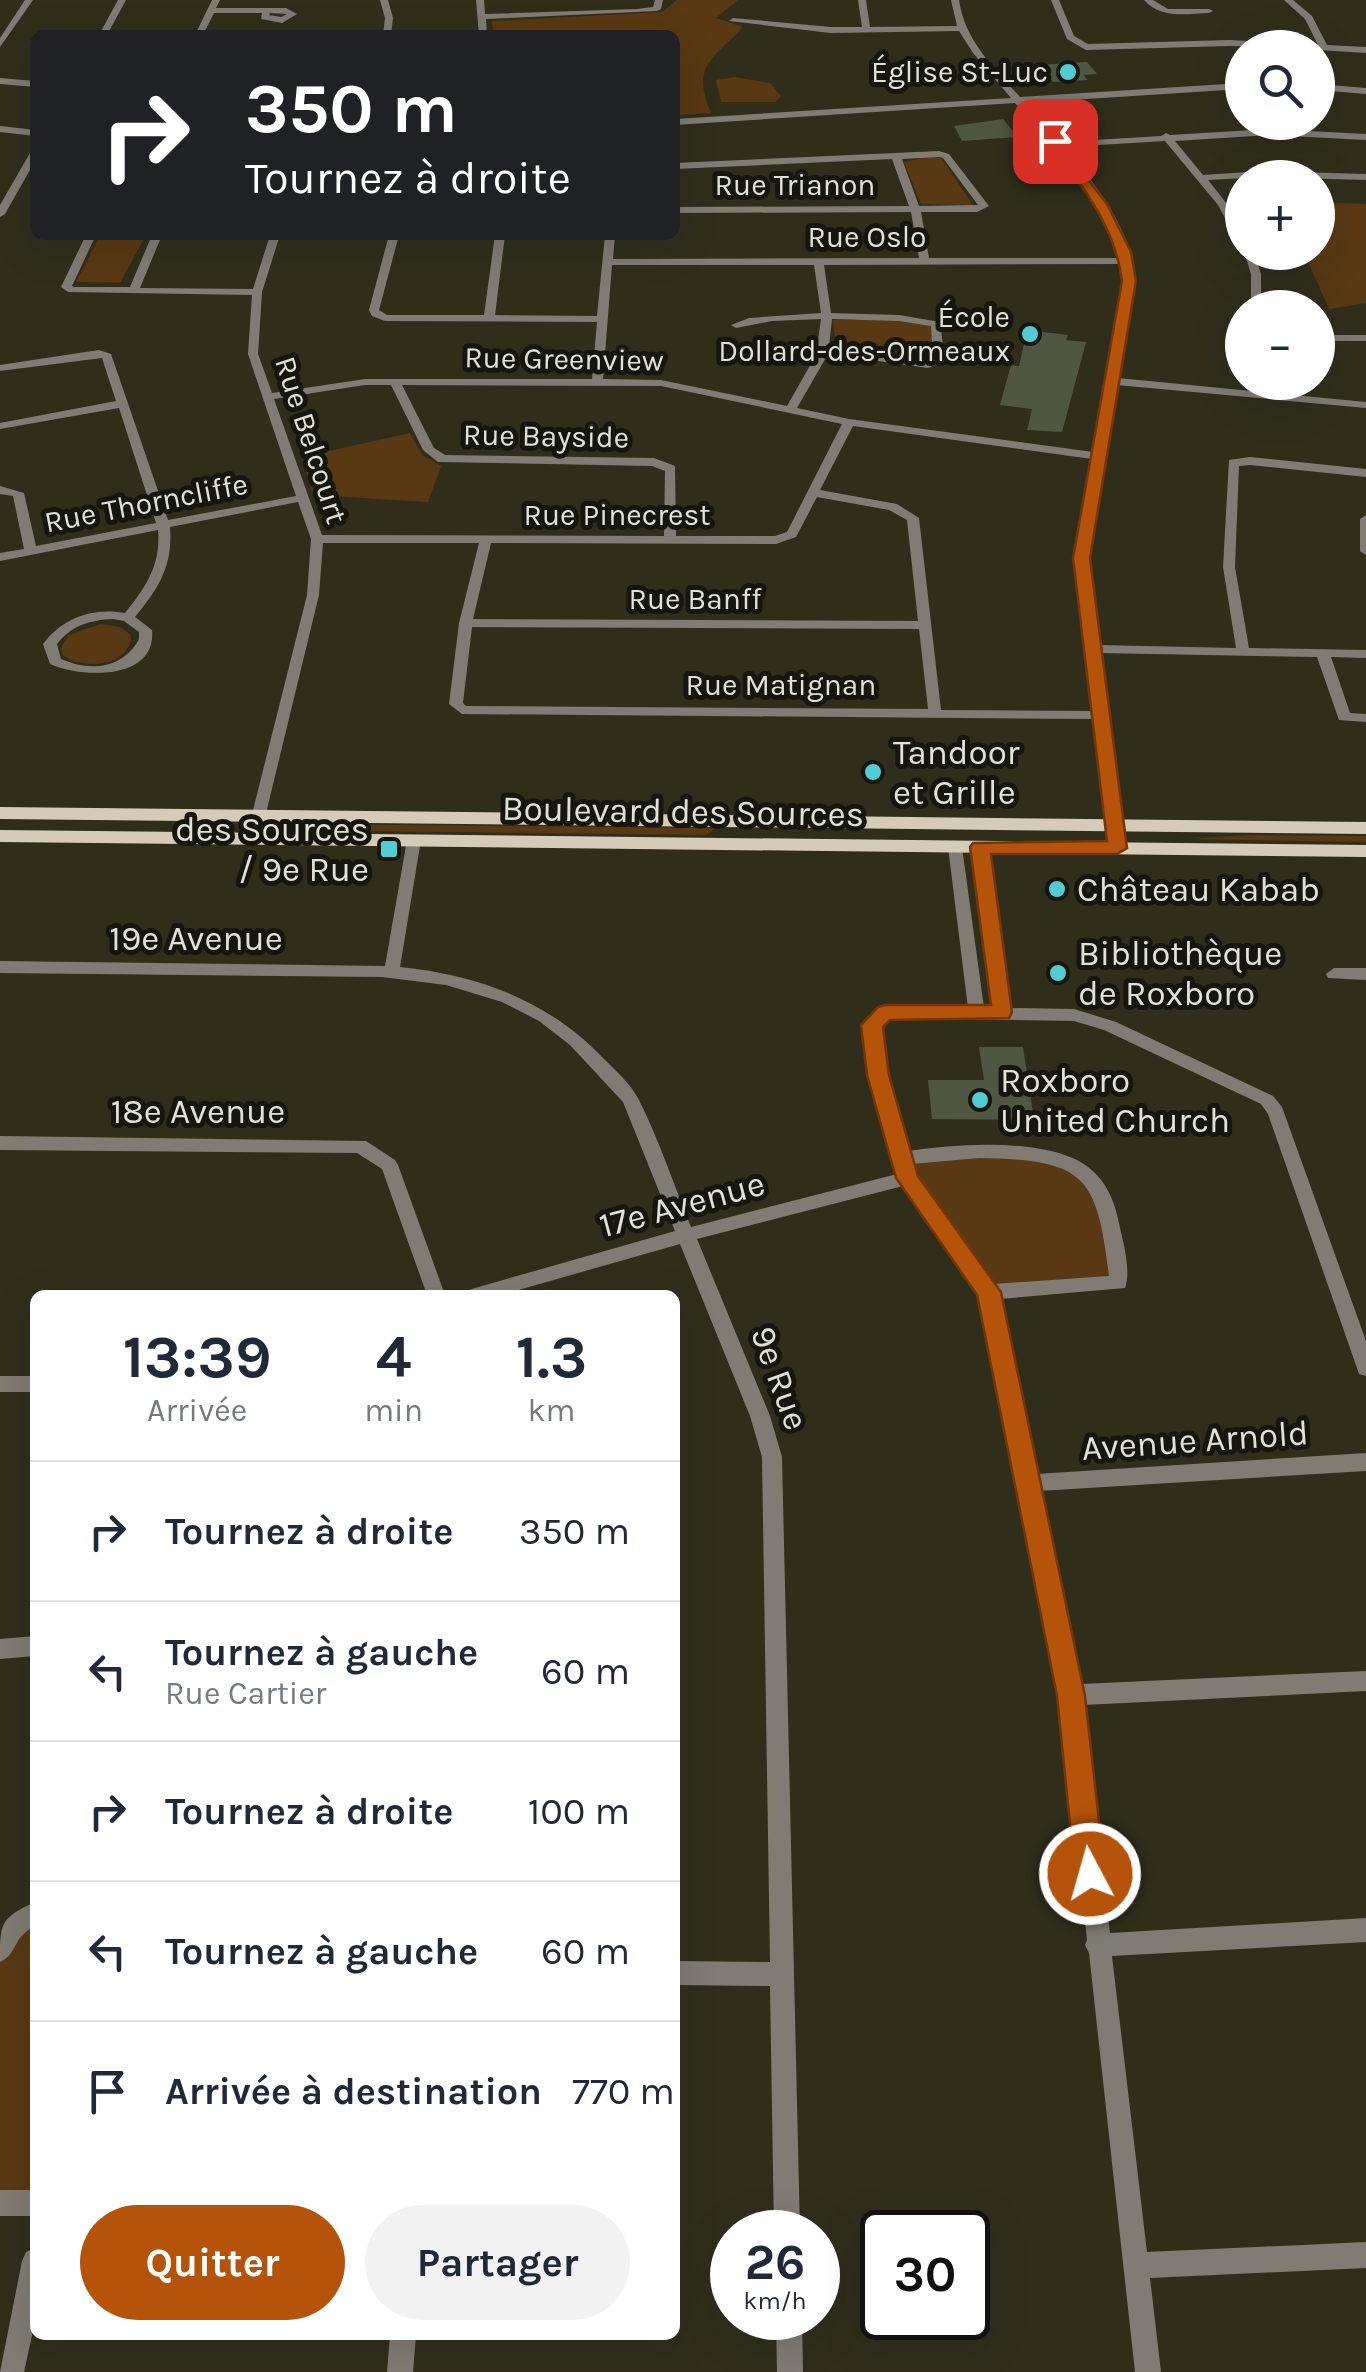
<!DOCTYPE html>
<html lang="fr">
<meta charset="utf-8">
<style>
body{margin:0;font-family:Karla,sans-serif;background:#f2f2f3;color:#1f2937;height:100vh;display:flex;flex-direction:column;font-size:38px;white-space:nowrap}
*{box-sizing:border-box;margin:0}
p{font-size:32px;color:#747a83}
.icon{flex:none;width:55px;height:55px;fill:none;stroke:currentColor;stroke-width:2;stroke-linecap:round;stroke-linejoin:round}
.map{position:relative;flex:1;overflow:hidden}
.details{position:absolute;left:30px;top:1290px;width:650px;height:1050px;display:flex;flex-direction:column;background:#fff;border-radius:15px;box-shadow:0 10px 40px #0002}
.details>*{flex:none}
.banner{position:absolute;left:30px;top:30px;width:650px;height:210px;border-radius:15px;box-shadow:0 10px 40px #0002;background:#202124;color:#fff;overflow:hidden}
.buttons{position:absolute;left:1225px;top:30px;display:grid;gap:20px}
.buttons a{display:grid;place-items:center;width:110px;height:110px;border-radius:50%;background:#fff;box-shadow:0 10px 40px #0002;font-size:50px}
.speed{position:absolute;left:710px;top:2210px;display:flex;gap:20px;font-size:50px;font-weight:700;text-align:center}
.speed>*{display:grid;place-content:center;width:130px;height:130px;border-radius:50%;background:#fff;box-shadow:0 10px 40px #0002;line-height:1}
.speed small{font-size:25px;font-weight:400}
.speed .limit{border:5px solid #111;border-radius:15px;background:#fff;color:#111}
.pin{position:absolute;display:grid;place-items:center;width:85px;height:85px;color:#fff;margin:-42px;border-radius:20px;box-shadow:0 5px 15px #0006}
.me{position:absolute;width:110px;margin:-55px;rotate:354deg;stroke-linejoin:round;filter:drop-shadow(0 0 8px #0008)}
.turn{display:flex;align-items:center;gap:35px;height:210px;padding:0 50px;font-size:45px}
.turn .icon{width:130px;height:130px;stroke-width:2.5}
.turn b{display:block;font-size:70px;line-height:85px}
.eta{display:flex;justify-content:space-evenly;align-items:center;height:170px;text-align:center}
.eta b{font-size:60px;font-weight:700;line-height:70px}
.cta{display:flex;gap:20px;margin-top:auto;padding:20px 50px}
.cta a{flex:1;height:115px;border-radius:60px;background:#b45309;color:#fff;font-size:40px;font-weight:700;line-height:115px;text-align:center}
.cta a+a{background:#f2f2f3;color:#1f2937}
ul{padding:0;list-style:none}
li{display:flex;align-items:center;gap:30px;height:140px;padding:0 50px;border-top:2px solid #e0e1e3}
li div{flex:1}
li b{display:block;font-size:38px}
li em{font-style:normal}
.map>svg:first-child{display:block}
.green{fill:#593914}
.building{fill:#4f5642}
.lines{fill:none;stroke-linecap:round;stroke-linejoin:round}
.minor{fill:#807c73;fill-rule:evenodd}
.major{fill:#d4cbb8;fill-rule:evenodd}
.route{fill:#b45309;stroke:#753606;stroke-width:2.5}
.poi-dot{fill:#51ccd2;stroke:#17160e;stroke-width:4}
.labels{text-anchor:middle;stroke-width:10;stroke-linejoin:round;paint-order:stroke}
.far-poi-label{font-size:30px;fill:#e1e1d5;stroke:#17160e;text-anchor:end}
.far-street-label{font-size:30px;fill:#e1e1d5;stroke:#17160e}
.poi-label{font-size:35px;fill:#e1e1d5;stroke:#17160e;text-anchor:start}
.street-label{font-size:35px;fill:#e1e1d5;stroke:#17160e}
</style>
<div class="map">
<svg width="1366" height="2372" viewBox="0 0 1366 2372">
<rect width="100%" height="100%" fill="#302e1b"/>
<g class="green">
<path d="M677,0H738L716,18L743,27C712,60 691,66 711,113L675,115V35H493L492,21L662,12Z"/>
<path d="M735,77L770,83L781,96L776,102H721L716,80Z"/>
<path d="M932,156L942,159L973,205L921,204L904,162Z"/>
<path d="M1318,202L1366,204V303L1329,309L1304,253L1318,252Z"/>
<path d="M100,235H146L120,283L76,282Z"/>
<path d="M833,320H915L932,325L933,360L924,362L836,350Z"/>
<path d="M410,433L422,455L441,466L428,502L313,495L302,457Z"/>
<path d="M101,624L120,627L131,635C131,666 83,671 63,655L61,648L69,635Z"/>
<path d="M283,824L716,828L706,835L282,830Z"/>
<path d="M1248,835L1366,836V842L1192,839Z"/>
<path d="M1023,1155L1056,1163L1093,1182L1120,1279L989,1292L901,1159Z"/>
<path d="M35,1914V2203H0V1950L14,1924Z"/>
</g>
<g class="building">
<path d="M1087,62L1097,74L1084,75L1087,80L1053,82L1039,65Z"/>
<path d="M1003,119L1018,137L962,141L954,126Z"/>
<path d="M1027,330L1068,335L1066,340L1086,342L1062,432L1027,430L1032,409L1000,405L1011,365L1019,366Z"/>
<path d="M979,1047H1023L1034,1120L932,1119L928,1080H984Z"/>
</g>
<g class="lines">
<g class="minor">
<path d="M25,0H33L0,47V38Z"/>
<path d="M118,0H126L107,35H99Z"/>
<path d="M212,0H220L216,8H286L297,14L282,23L261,19L262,13H214L203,35H195ZM270,13L287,14L281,17L269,15Z"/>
<path d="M380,0H388L393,18L391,35H383L385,18Z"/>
<path d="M476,0H484L485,14L637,9L653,7L655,0H663L661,9L657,11L486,19L487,35H479Z"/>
<path d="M858,0H866L870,27L957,26L951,0H959C965,41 994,68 1020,97L1242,83V89L1024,103L1060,142L1161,136L1166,133L1170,135L1270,129L1366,134V140L1270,135L1175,141L1203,175L1264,171L1366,174V180L1264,177L1208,180C1222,198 1243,220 1242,243L1237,240L1218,205L1165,141L1065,147C1095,184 1137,236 1134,285C1131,316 1123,347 1118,378L1366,402V408L1117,385L1087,558L1098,645L1236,648L1223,567L1229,460L1250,457L1366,469V477L1250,465L1239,466L1235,567L1249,648L1366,650V658L1331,657L1350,713L1366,714V722L1339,720L1317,657L1099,653L1124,848L1117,853L1110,848L1094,719L462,714L449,704L459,623L479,543H323L319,595L260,838L253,843L246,838L307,595L311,539L298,502L170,527C173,566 159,588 135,617L152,630C157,681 80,678 50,664L43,644C62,618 93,607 125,613C146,587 161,565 158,530L0,561V553L24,549L13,496L0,494V486L24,493L36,546L156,523L119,408L0,429V423L116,401L102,358L0,371V365L99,350L111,354L168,520L296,496L248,354L252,295L68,292L61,287L86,235H96L72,286L74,287H130L152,235H162L140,288L253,289L270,235H280L262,292L258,354L272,393L365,379H592L597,322L385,321L372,316L369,310L389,235H399L379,310L387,315H484L495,235H505L495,315L597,316L605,235H615L613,259L919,258L911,212L675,213V207L909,206L892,159L675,169V163L939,151L949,154L989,206L977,212H921L929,258H1119C1107,197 1056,148 1015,103L675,125V119L1011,98L973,53L959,31L831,33L729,21L733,18L831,27H862ZM939,157L943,158L978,205L919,206L902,159ZM1121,264L1124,281L1093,452L849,419L797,408L828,354L928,368L945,361L940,322L899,315L831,313L824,265ZM612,265H814L821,313L749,318L731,325L736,328L772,321L821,319L816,355L787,406L661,380L603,379ZM832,319L899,321L931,326L933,359L927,362L829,347ZM365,385H391L423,450L438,462L652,466L665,471L664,536L322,535L274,399ZM402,385L661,386L842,424L787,532L775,536H676L675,466L654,458L445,455L434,448ZM853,426L1092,459L1075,558L1093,711L941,710L919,518L897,504L820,490ZM817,497L889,510L907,520L918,621L473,619L491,543L776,544L796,537ZM113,619L124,621L139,632V639C123,669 90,672 61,659L57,644C72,625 90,620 113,619ZM472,627L919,629L928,709L466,706L463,703Z"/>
<path d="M1051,0H1059L1074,36L1088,44L1230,40L1318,45L1305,19L1284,0H1293L1312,16L1327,45L1366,47V53L1318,50V48L1230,46L1086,50L1067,39Z"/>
<path d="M1144,0H1153L1168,9H1209L1213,11L1209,13C1186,14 1161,19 1144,0Z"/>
<path d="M0,78L35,81V87L0,84Z"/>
<path d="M1318,84L1366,88V94L1318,90Z"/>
<path d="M0,126L35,130V136L0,132Z"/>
<path d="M35,150V161L5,214L0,217V205L30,153Z"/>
<path d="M1244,252H1254L1261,274V308H1251V274Z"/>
<rect x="1318" y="335" width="48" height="6"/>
<path d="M1366,515V555L1360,551V519Z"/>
<path d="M414,835L421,840L400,967C479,975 549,1001 604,1059C616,1071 631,1084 639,1100C659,1140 674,1185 691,1227L897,1174L870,1075L864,1025L879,1008L885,1006L968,1008L948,847L955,842L962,847L984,1008H993L973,847L980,842L987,847L1010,1008L1074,1009L1116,1022L1273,1096L1282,1107L1366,1341V1376L1359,1374L1357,1368L1268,1114L1261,1104L1104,1030L1074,1021L889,1018L880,1027L886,1075L908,1151C956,1144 1058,1135 1095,1173C1110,1188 1116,1207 1120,1228C1124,1245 1131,1272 1125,1288L1000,1299L1036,1474L1366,1453V1471L1039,1491L1080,1684L1366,1671V1691L1083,1705L1110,1933L1366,1918V1942L1112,1956L1147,2252L1366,2242V2268L1150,2278L1161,2372H1135L1089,1953L1085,1945L1087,1940L1060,1695L980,1294L903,1186L697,1239L770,1416L782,1457L800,2232H774L770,1986L675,1985V1961L770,1962L762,1457L750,1416L680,1244L501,1295H466L469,1290L475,1288L675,1231L623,1102L570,1045L539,1021L502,1002L446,985L382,977L0,973V961L385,966L407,840ZM979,1158C1084,1160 1097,1174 1109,1276L994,1284L915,1176L912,1164Z"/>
<path d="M1334,968H1366V980L1328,978L1326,974Z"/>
<path d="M0,1136L366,1141L395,1160L398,1165L445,1295H427L382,1169L357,1153L0,1150Z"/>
<rect x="0" y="1376" width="35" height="16"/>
<path d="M35,1636V1656L0,1659V1639Z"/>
<path d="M35,1902V1926C12,1937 18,1954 0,1962C0,1923 0,1918 35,1902Z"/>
<rect x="0" y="2190" width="35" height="26"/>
<path d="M35,2248V2322L24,2372H0L22,2261L26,2252Z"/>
<path d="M776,2318H802L803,2372H777Z"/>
<path d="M390,2335H416L413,2372H387Z"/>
</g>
<g class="major">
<path d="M0,807L1366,822V834L0,819Z"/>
<path d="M0,830L1366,845V857L0,842Z"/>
</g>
</g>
<path class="route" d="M1055,137L1107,204L1131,252L1136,281L1090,558L1127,848L1117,854H991L1012,1012L1009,1018L890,1020L883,1027L889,1075L918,1176L1001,1292L1085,1696L1105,1874L1100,1884L1090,1889L1079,1884L1075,1874L1057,1696L977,1295L896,1178L867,1075L861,1025L878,1007L885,1005H991L970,847L973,843L1107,841L1073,558L1122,281C1115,225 1081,185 1049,141Z"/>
<g class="poi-dot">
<circle cx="1068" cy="72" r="10"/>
<circle cx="1030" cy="334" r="10"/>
<circle cx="873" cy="772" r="10"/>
<rect x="379" y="839" width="20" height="20" rx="5"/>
<circle cx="1057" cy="889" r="10"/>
<circle cx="1058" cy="973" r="10"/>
<circle cx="980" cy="1100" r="10"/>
</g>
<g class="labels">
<g class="far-poi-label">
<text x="1048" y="82">Église St-Luc</text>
<text x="1010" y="327">École<tspan x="1010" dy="34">Dollard-des-Ormeaux</tspan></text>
</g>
<g class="far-street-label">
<text x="795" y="195">Rue Trianon</text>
<text x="867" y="247">Rue Oslo</text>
<text transform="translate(564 359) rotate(1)" y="10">Rue Greenview</text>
<text transform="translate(546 436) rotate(1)" y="10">Rue Bayside</text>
<text transform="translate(311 440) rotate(72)" y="10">Rue Belcourt</text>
<text transform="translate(146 503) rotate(-11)" y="10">Rue Thorncliffe</text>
<text x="617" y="525">Rue Pinecrest</text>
<text x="695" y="609">Rue Banff</text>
<text x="781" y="695">Rue Matignan</text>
</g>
<g class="poi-label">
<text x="893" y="764">Tandoor<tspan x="893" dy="40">et Grille</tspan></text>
<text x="369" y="841" text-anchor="end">des Sources<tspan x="369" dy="40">/ 9e Rue</tspan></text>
<text x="1077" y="901">Château Kabab</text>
<text x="1078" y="965">Bibliothèque<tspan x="1078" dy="40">de Roxboro</tspan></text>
<text x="1000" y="1092">Roxboro<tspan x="1000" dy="40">United Church</tspan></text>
</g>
<g class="street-label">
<text transform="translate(683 811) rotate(1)" y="12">Boulevard des Sources</text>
<text x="196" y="950">19e Avenue</text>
<text x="198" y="1123">18e Avenue</text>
<text transform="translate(682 1204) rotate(-15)" y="12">17e Avenue</text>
<text transform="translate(780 1378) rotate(70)" y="12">9e Rue</text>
<text transform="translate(1195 1440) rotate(-4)" y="12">Avenue Arnold</text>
</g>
</g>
</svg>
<div class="buttons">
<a><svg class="icon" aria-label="search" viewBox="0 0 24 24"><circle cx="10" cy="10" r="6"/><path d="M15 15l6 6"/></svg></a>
<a>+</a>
<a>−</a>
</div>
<div class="speed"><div>26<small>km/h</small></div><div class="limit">30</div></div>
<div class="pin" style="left:1055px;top:141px;background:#d93025"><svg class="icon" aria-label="arrive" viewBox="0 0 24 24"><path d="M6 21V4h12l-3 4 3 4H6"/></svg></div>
<svg class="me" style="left:1090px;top:1874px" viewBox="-20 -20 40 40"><circle r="17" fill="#b45309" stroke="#fff" stroke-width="3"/><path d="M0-11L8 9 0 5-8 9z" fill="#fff"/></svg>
<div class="banner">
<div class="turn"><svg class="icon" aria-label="right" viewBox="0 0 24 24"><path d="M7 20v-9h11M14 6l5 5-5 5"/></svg><div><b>350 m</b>Tournez à droite</div></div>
</div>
<section class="details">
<div class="eta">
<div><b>13:39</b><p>Arrivée</p></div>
<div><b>4</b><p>min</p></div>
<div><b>1.3</b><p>km</p></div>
</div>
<ul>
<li><svg class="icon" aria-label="right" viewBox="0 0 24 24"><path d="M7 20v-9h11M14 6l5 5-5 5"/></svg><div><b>Tournez à droite</b></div><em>350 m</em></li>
<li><svg class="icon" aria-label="left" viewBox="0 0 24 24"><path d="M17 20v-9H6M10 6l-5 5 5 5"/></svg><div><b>Tournez à gauche</b><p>Rue Cartier</p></div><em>60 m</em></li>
<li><svg class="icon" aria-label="right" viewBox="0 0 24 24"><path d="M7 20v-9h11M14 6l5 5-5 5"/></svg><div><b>Tournez à droite</b></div><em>100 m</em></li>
<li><svg class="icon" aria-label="left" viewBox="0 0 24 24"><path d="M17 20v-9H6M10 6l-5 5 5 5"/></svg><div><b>Tournez à gauche</b></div><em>60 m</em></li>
<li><svg class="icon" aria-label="arrive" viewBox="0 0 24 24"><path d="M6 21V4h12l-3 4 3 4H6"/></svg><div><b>Arrivée à destination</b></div><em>770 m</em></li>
</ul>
<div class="cta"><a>Quitter</a><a>Partager</a></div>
</section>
</div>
